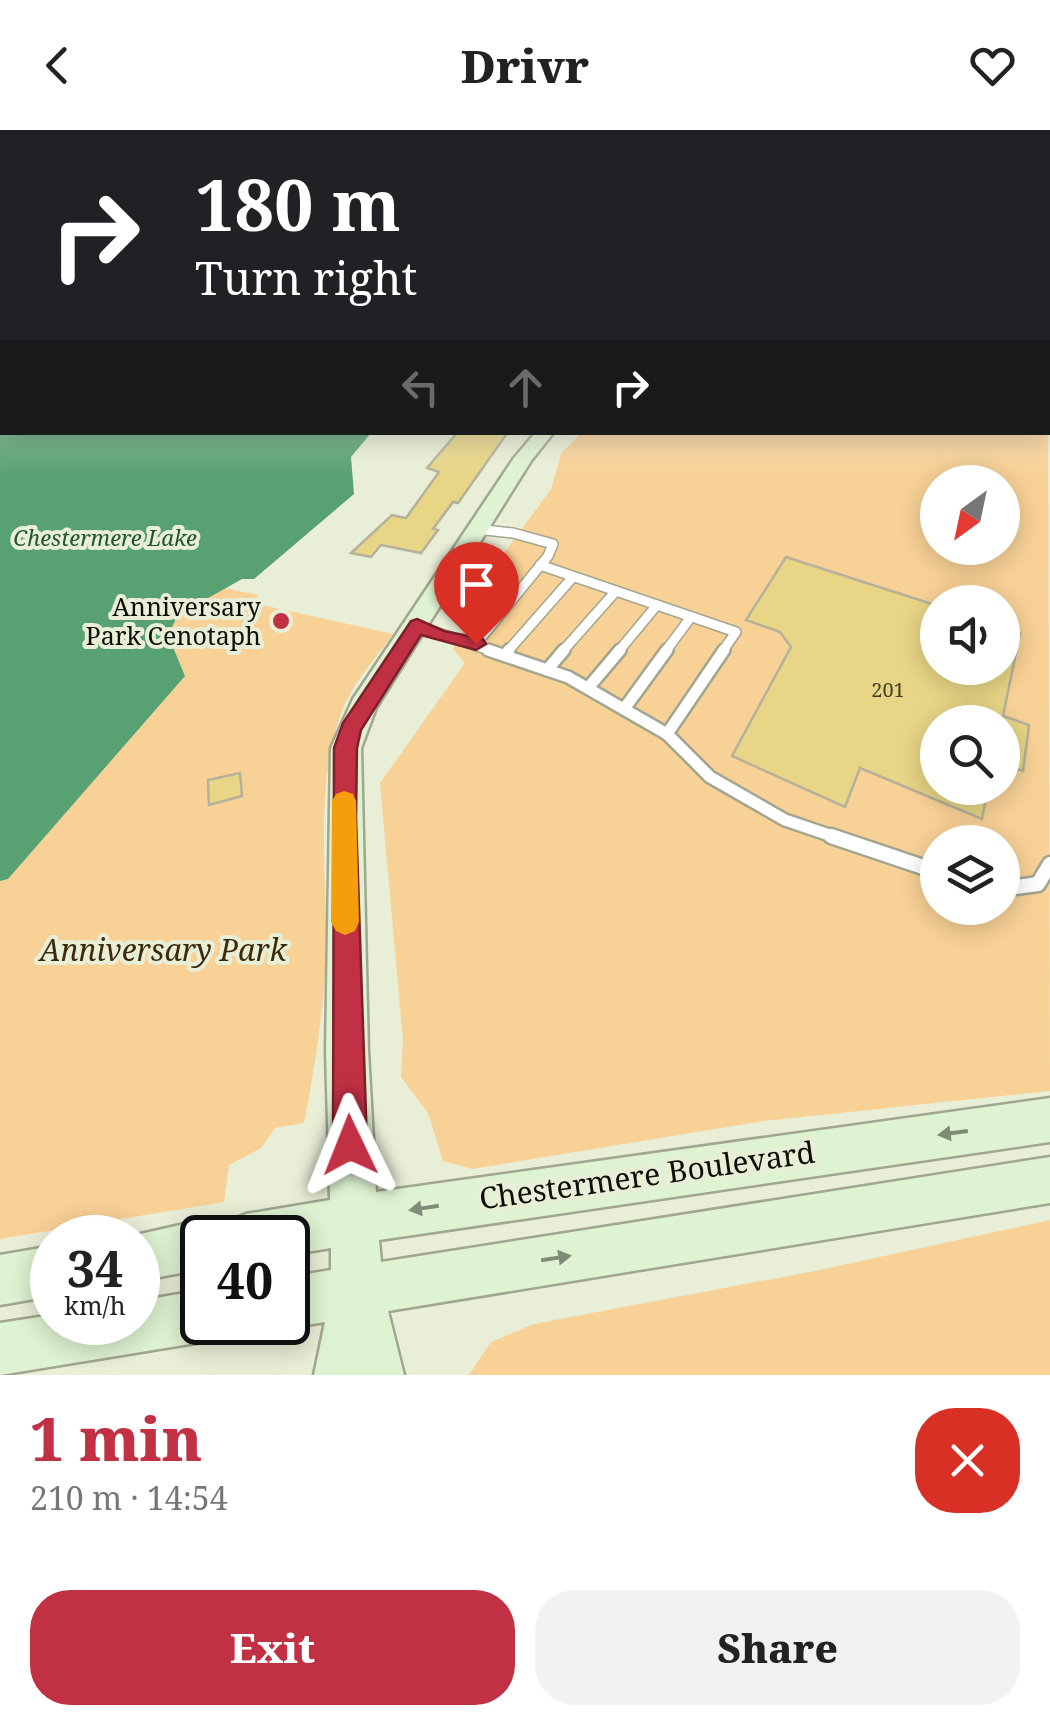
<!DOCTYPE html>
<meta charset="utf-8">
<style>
body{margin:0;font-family:"Noto Serif",serif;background:#f2f2f2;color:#222;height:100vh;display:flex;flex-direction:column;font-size:38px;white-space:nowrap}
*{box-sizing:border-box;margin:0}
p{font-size:32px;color:#767676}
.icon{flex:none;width:55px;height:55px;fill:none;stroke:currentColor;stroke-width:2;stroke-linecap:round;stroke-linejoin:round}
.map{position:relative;height:1245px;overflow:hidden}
.side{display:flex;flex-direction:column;background:#fff;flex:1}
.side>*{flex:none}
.banner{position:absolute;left:0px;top:0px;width:1050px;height:305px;box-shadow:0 5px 25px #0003;background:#202124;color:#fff;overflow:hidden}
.needle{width:65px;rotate:213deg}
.buttons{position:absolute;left:920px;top:335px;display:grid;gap:20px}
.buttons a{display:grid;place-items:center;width:100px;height:100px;border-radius:50%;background:#fff;box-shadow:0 5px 25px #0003;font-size:50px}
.speed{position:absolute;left:30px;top:1085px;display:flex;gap:20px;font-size:50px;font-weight:700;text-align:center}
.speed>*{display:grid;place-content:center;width:130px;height:130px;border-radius:50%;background:#fff;box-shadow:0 5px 25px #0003;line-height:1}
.speed small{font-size:25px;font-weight:400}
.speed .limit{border:5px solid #111;border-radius:15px;background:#fff;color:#111}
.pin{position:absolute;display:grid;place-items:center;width:85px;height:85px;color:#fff;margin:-102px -42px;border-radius:50% 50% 50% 0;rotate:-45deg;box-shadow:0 0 10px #0007}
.pin .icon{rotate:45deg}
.me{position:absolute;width:110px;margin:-55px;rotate:358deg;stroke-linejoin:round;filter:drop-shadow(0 0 8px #0008)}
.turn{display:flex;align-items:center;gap:35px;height:210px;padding:0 30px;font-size:45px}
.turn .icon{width:130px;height:130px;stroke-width:2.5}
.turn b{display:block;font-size:70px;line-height:85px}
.lanes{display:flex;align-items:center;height:95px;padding:0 30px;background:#0003;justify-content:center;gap:50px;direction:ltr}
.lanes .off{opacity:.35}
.round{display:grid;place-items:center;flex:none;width:105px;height:105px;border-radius:40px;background:#f2f2f2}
.overview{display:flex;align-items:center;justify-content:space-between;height:170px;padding:0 30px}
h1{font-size:60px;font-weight:800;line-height:75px;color:#c13043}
.action{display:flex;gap:20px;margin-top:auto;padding:20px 30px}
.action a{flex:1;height:115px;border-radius:40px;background:#c13043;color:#fff;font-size:40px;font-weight:800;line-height:115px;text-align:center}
.action a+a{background:#f2f2f2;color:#222}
header{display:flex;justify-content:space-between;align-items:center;height:130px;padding:0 30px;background:#fff;font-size:45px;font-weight:800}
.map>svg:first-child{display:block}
.green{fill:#f8d196;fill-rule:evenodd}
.water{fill:#58a173}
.building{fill:#e8d586;stroke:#b6b19b;stroke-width:2.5}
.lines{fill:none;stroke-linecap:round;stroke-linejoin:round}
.lane-far2-casing{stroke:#a2a690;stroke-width:12}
.lane-far1-casing{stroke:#a2a690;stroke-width:16}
.lane-casing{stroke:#a2a690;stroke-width:19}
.street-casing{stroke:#a2a690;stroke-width:6}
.secondary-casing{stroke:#a2a690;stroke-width:5}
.lane-far2{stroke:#fff;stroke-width:9}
.lane-far1{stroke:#fff;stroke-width:11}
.lane{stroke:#fff;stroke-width:14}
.street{fill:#fff;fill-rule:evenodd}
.secondary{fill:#def3d2;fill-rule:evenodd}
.oneway{fill:#808c77}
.route{fill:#c13043;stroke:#7d1f2c;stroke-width:2.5}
.slow{fill:#f59e0b}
.poi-dot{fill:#c13043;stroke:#e9eed7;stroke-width:4}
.labels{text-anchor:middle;stroke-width:8;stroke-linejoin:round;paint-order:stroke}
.number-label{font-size:20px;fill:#444027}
.far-water-label{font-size:22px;font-style:italic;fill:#1f5535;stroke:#e9eed7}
.poi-label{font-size:25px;fill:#0e0f07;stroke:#e9eed7;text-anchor:end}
.near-park-label{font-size:30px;font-style:italic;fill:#3d2a0b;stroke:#e9eed7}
.near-street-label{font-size:30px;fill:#0e0f07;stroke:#e9eed7}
</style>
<header><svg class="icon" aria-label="back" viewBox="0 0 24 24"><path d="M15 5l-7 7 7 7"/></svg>Drivr<svg class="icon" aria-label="heart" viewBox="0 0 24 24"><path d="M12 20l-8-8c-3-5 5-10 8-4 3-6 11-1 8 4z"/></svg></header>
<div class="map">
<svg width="1050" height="1245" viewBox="0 0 1050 1245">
<rect width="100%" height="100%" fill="#e9eed7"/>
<g class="green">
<path d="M1048,245L1050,961L764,991L472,1039L443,1031L428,983L401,947L403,911L380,653L465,533L453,519L505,422L551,359L561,324L581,303L1048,302ZM938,352H1002V418H938ZM938,472H1002V538H938ZM938,592H1002V658H938ZM938,712H1002V778H938Z"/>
<path d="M224,458L258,465L253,473L393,504C376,528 352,554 342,581C314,655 327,740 326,817C325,876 315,935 304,993L275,998L261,1018L229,1035L224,1072L0,1109V751L8,749L185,546L168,505L178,485Z"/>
<path d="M1050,1090V1245H469L491,1212L534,1194L815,1141Z"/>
</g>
<path class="water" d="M0,172L2,302L371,303L351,327L354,364L254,449H242L178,485L168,505L185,546L8,749L0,751Z"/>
<g class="building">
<path d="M508,302L458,373L453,372L433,399L438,400L421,423L381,415L371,427L351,423L392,385L406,388L439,342L427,338L457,303Z"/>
<path d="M786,427L938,476V538H1002V497L1020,503L1003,586L1029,595L1023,641L1002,634V589V592H938V658H988L982,689L860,638L845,677L732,626L791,517L780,502L746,490Z"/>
<path d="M240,643L242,666L209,675L208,650Z"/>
</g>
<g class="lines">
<g class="lane-far2-casing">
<g id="lane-far2">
<path d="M476,399L513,403L553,414L548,426L476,514"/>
<path d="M540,435L736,502L722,522"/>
<path d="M417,496L495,522"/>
<path d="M507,522L573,447"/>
<path d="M562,522L616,461"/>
<path d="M618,522L657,475"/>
<path d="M665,522L691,487"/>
</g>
</g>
<g class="lane-far1-casing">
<g id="lane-far1">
<path d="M488,520L568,547L667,604L724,520"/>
<path d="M506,524L509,520"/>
<path d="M547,540L564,520"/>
<path d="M588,558L620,520"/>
<path d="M624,579L667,520"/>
<path d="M667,604L710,647L785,690L838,708"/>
</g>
</g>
<g class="lane-casing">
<g id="lane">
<path d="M831,706L938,742"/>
<path d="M1002,759L1038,754L1050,734"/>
</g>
</g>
<g class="street-casing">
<rect id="street" x="1048" y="218" width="2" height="6"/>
</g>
<g class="secondary-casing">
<g id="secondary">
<path d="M536,302H554L531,331L376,578L361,618L368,921L376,1062L1050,968V1012L379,1110L381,1132L1050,1027V1073L388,1181L404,1245H314L325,1192L288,1198L276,1192H288V1147L331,1140V1118L288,1125V1108H202V1139L138,1151V1108H123L202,1090L219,1098L223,1106L229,1091L246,1084L330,1070L326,921L331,618L353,569L514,328Z"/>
<path d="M52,1116V1166L0,1175V1125Z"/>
<path d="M202,1160V1192H225L220,1204L202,1212L0,1245V1193L52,1185V1192H138V1171Z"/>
</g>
</g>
<use href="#lane-far2" class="lane-far2"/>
<use href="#lane-far1" class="lane-far1"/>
<use href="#lane" class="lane"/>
<use href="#street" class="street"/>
<use href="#secondary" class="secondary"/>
</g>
<defs><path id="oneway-solid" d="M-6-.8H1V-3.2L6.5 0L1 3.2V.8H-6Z" transform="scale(2.5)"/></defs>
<g class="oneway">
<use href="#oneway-solid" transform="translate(953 1003) rotate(172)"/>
<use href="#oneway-solid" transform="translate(424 1078) rotate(171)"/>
<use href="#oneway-solid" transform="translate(556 1128) rotate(-9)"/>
</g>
<linearGradient id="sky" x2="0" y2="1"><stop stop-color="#6eacb9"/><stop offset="0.5" stop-color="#f5f7ed"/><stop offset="1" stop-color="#f5f7ed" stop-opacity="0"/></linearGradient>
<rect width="1050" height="346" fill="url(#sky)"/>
<path class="route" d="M417,489L444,501L483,509L486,514L476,520L421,505L361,600L357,618L356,688L367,1015L362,1027L350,1032L338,1027L333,1015L334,618L343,593L411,491Z"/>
<path class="slow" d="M344,661L353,664L356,671L359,792L355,801L345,805L336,801L331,792L332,671L336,664Z"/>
<circle class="poi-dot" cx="281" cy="491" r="10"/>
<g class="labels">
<g class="number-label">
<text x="888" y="567">201</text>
</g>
<g class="far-water-label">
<text x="105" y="416">Chestermere Lake</text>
</g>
<g class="poi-label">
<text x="261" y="486">Anniversary<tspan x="261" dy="29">Park Cenotaph</tspan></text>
</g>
<g class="near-park-label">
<text x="163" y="831">Anniversary Park</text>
</g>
<g class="near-street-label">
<text transform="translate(647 1046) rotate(-8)" y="10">Chestermere Boulevard</text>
</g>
</g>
</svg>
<div class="buttons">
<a><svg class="needle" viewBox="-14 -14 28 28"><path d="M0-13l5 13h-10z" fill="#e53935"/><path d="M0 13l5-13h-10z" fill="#767676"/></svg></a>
<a><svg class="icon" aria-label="sound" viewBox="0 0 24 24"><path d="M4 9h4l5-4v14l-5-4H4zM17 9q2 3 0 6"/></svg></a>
<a><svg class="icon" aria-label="search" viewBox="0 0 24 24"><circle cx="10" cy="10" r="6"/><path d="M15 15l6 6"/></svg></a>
<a><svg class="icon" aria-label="layers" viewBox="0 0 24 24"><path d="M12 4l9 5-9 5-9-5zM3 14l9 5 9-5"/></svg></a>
</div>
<div class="speed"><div>34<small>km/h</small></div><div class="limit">40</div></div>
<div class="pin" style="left:476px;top:514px;background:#d93025"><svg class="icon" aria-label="arrive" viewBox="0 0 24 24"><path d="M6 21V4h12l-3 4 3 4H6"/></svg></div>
<svg class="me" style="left:350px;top:1015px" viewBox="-20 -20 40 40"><path d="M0-17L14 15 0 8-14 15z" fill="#c13043" stroke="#fff" stroke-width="4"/></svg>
<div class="banner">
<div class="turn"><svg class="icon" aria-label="right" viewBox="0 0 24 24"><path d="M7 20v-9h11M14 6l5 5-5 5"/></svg><div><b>180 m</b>Turn right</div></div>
<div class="lanes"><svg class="icon off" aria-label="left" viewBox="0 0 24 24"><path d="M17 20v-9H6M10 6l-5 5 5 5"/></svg><svg class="icon off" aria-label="ahead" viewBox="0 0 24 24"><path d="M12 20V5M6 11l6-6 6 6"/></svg><svg class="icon" aria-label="right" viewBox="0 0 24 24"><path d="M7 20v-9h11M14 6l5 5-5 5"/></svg></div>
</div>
</div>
<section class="side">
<div class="overview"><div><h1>1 min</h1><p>210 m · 14:54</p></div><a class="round" style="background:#d93025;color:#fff"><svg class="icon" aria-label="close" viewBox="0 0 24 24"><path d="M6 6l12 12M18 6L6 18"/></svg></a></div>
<div class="action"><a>Exit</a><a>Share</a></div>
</section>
